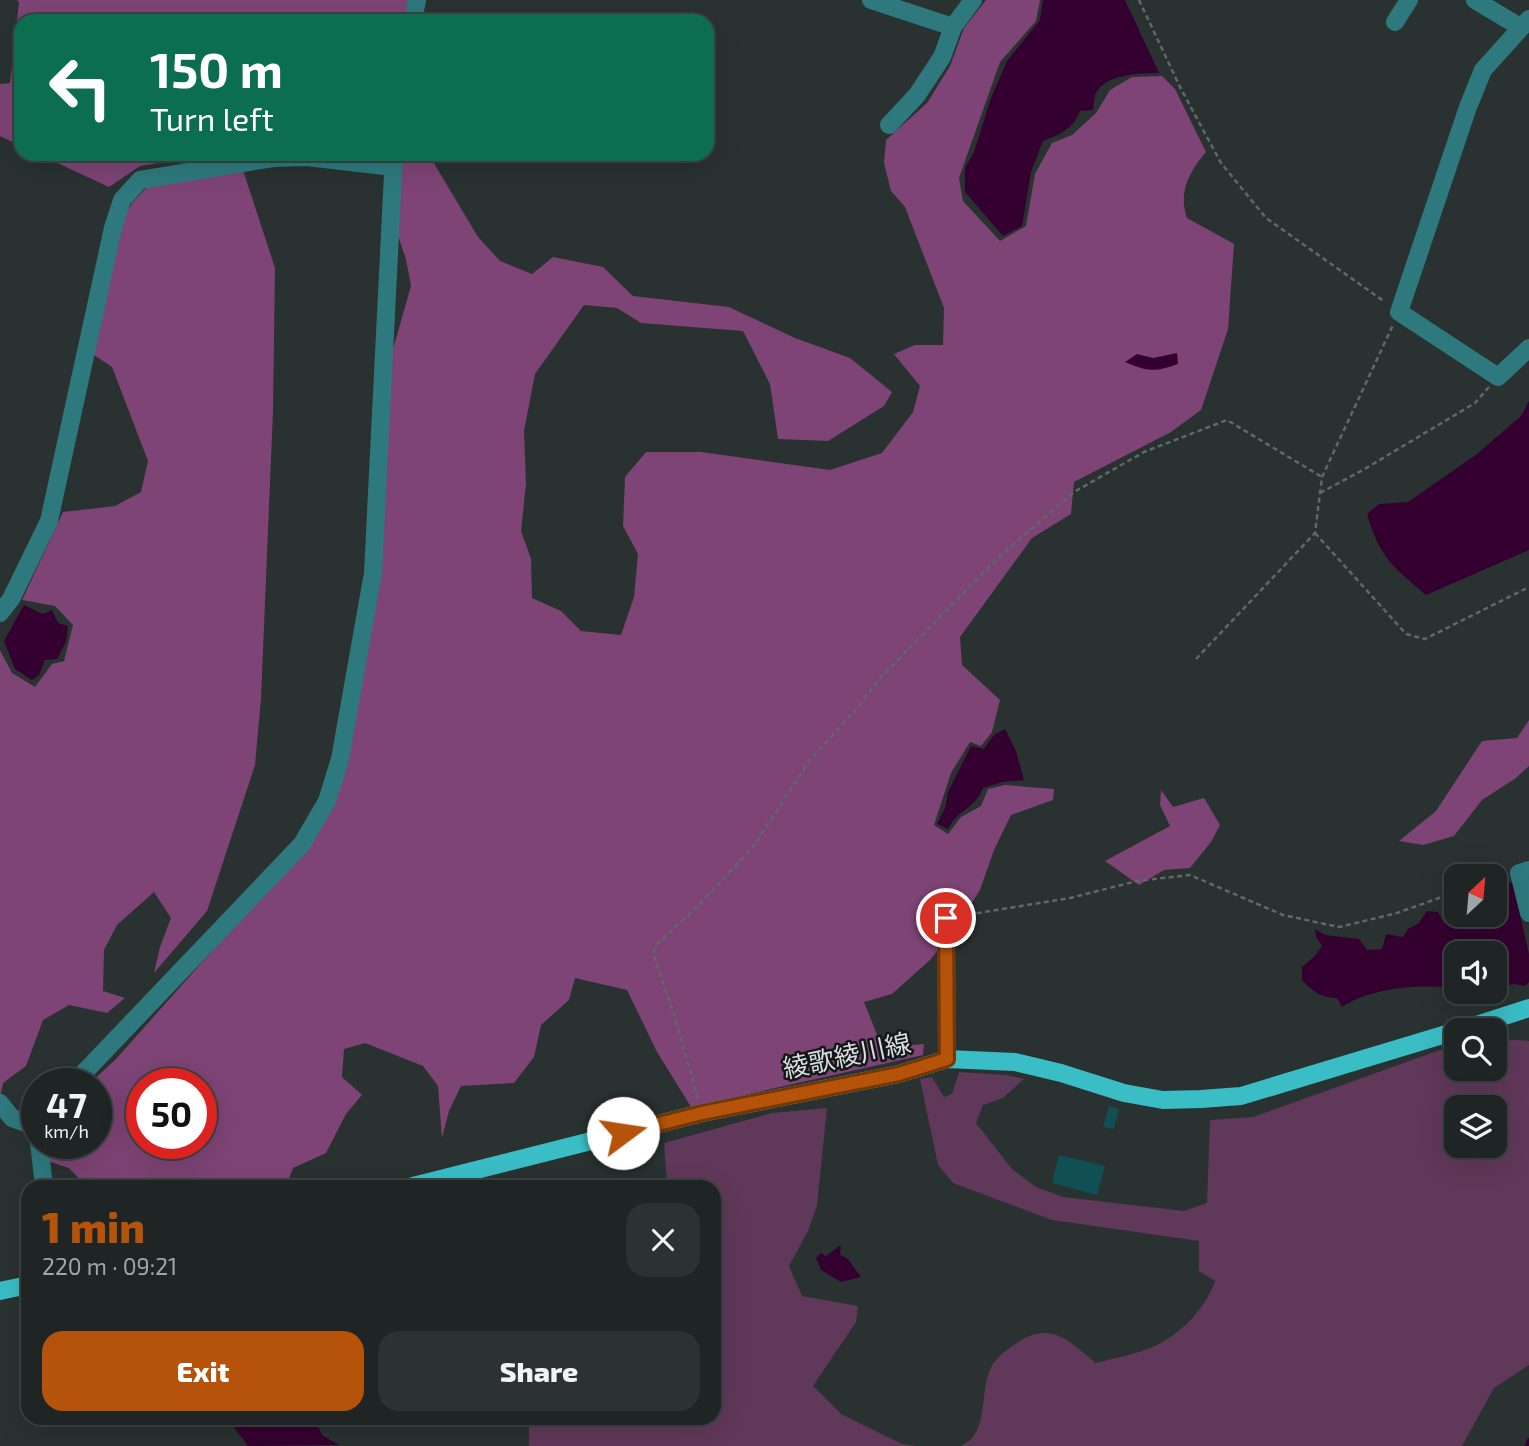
<!DOCTYPE html>
<meta charset="utf-8">
<style>
body{margin:0;font-family:"Exo 2","Noto Sans JP",sans-serif;background:#2c3132;color:#f1f3f6;height:100vh;display:flex;flex-direction:column;font-size:26px;white-space:nowrap}
*{box-sizing:border-box;margin:0}
p{font-size:23px;color:#a1a5a7}
.icon{flex:none;width:38px;height:38px;fill:none;stroke:currentColor;stroke-width:2;stroke-linecap:round;stroke-linejoin:round}
.map{position:relative;flex:1;overflow:hidden}
.panel{position:absolute;left:21px;top:1180px;width:700px;height:245px;display:flex;flex-direction:column;background:#1f2525;border-radius:21px;box-shadow:0 7px 28px #0002,0 0 0 2px #3c4242}
.panel>*{flex:none}
.top-card{position:absolute;left:14px;top:14px;width:700px;height:147px;border-radius:21px;box-shadow:0 7px 28px #0002,0 0 0 2px #3c4242;background:#0b6e4f;color:#fff;overflow:hidden}
.needle{width:46px;rotate:26deg}
.buttons{position:absolute;left:1444px;top:864px;display:grid;gap:14px}
.buttons a{display:grid;place-items:center;width:63px;height:63px;border-radius:14px;background:#1f2525;box-shadow:0 7px 28px #0002,0 0 0 2px #3c4242;font-size:35px}
.speed{position:absolute;left:21px;top:1068px;display:flex;gap:14px;font-size:35px;font-weight:700;text-align:center}
.speed>*{display:grid;place-content:center;width:91px;height:91px;border-radius:50%;background:#1f2525;box-shadow:0 7px 28px #0002,0 0 0 2px #3c4242;line-height:1}
.speed small{font-size:18px;font-weight:400}
.speed .limit{border:10px solid #d22;background:#fff;color:#111}
.pin{position:absolute;display:grid;place-items:center;width:60px;height:60px;color:#fff;margin:-30px;border:4px solid #fff;border-radius:50%;box-shadow:0 2px 7px #0007}
.me{position:absolute;width:77px;margin:-38px;rotate:76deg;stroke-linejoin:round;filter:drop-shadow(0 0 5px #0008)}
.turn{display:flex;align-items:center;gap:24px;height:147px;padding:0 21px;font-size:32px}
.turn .icon{width:91px;height:91px;stroke-width:2.5}
.turn b{display:block;font-size:49px;line-height:60px}
.round{display:grid;place-items:center;flex:none;width:74px;height:74px;border-radius:21px;background:#2c3132}
.head{display:flex;align-items:center;justify-content:space-between;height:119px;padding:0 21px}
h1{font-size:42px;font-weight:800;line-height:52px;color:#b45309}
.primary-button{display:flex;gap:14px;margin-top:auto;padding:14px 21px}
.primary-button a{flex:1;height:80px;border-radius:21px;background:#b45309;color:#fff;font-size:28px;font-weight:800;line-height:80px;text-align:center}
.primary-button a+a{background:#2c3132;color:#f1f3f6}
.map>svg:first-child{display:block}
.green{fill:#603859;fill-rule:evenodd}
.forest{fill:#7d4475;fill-rule:evenodd}
.water{fill:#34002f}
.lines{fill:none;stroke-linecap:round;stroke-linejoin:round}
.stream{stroke:#34002f;stroke-width:4.5}
.building{fill:#105054}
.path{stroke:#616868;stroke-width:2.5;stroke-dasharray:5 3.5;stroke-linecap:butt}
.minor{stroke:#2e797d;stroke-width:18}
.major{stroke:#3abdc5;stroke-width:18}
.route-casing{stroke:#753606;stroke-width:18}
.route{stroke:#b45309;stroke-width:12}
.labels{text-anchor:middle;stroke-width:5;stroke-linejoin:round;paint-order:stroke}
.street-label{font-size:26px;fill:#d9dede;stroke:#141818}
</style>
<div class="map">
<svg width="1529" height="1446" viewBox="0 0 1529 1446">
<rect width="100%" height="100%" fill="#293131"/>
<g class="green">
<path d="M1517,1040L1529,1041V1365L1494,1388L1462,1446H961C992,1432 977,1389 993,1364C999,1355 1012,1346 1021,1340C1054,1321 1072,1344 1096,1363C1115,1358 1138,1354 1155,1346C1182,1333 1205,1309 1215,1281L1199,1271V1241L1052,1220L953,1183L938,1165L920,1079L932,1077L944,1097L952,1094L959,1072L1006,1075L1024,1079L1003,1098L983,1105L976,1123L1012,1169L1036,1187L1063,1197L1184,1211L1207,1203L1210,1120L1253,1117L1437,1051L1456,1047V1069H1494L1495,1041ZM1456,1108H1494V1146H1456Z"/>
<path d="M827,1108L817,1205L808,1231L789,1266L802,1296L858,1306L856,1322L813,1386L841,1414L902,1444L916,1446H529V1418H714V1186H655L667,1183L664,1143L772,1113Z"/>
</g>
<g class="forest">
<path d="M17,0H414L410,21H21V146L0,136V84L10,83L19,2Z"/>
<path d="M986,0H1040L1036,21L1000,62L959,178L963,201L1000,241L1026,226L1035,174L1052,143L1072,135L1096,113L1110,90L1132,77L1162,76L1175,89L1206,152C1189,172 1178,192 1187,218L1234,244L1228,329L1201,410L1171,432L1074,482L1071,514L1032,538L960,637L962,665L1000,700L992,732L981,746L970,742L951,773L934,825L948,834L961,817L981,806L988,789L1005,785L1054,789L1053,800L1011,815L994,850L980,890L959,923L930,960L892,994L864,1002L878,1037L886,1047L924,1044L923,1055L691,1107L657,1052L627,990L575,978L569,1000L541,1025L534,1057L514,1083L461,1086L449,1111L442,1138L438,1086L423,1066L365,1043L344,1049L342,1077L362,1095L346,1114L326,1153L293,1168L286,1186H86L69,1168L44,1160L46,1143H96V1083H90L116,1059L261,896L348,760L393,349L411,286L406,259L397,233L403,154L429,155L478,237L500,261L532,274L553,257L603,267L633,296L729,307L795,338L850,358L892,392L884,406L828,441L778,439L770,384L743,331L641,323L617,308L584,305L535,374L524,431L526,484L521,531L531,559L532,598L561,611L581,631L621,635L634,597L638,554L623,526L625,477L646,452H701L830,470L882,453L913,412L920,386L894,354L915,345H943L944,308L905,207L891,191L884,163L886,140L927,103L950,66L964,28ZM142,1083H201V1143H142Z"/>
<path d="M38,154H216L140,166L109,187Z"/>
<path d="M243,170L275,268L273,411L261,699L255,765L207,911L154,973L160,947L171,918L154,892L117,925L104,950L103,991L125,998L107,1013L69,1005L43,1020L26,1066L3,1083L0,1099V650L12,673L35,687L52,664L64,661L73,625L55,606L22,600L63,512L115,506L141,492L148,461L112,367L91,353L119,226L132,203L148,186Z"/>
<path d="M1529,720V766L1516,778L1482,800L1454,836L1423,845L1399,841L1436,811L1482,741L1517,738Z"/>
<path d="M1161,790L1173,807L1204,798L1220,825L1211,842L1190,868L1164,870L1139,885L1105,861L1170,826L1160,805Z"/>
</g>
<g class="water">
<path d="M1043,0H1125L1159,73C1140,73 1106,74 1096,93C1094,97 1094,105 1093,110L1080,111C1072,130 1061,134 1043,141L1031,172L1022,226L1003,236L965,192V168L974,152L991,98L1007,61L1040,20Z"/>
<path d="M1177,353L1178,364C1155,372 1148,372 1125,362L1137,354L1153,358Z"/>
<path d="M1529,401V550L1426,595C1392,566 1380,558 1367,514L1379,504L1408,502L1477,454L1521,416Z"/>
<path d="M24,605L43,614L52,610L58,623L68,626L66,642L57,659L45,660L39,675L32,680L15,669L4,641Z"/>
<path d="M1005,729L1016,751L1024,780L1002,782L983,788C974,810 959,808 948,829L937,824L945,808L948,792L971,746L984,749L994,735Z"/>
<path d="M1508,881L1513,884L1529,954V982L1525,986L1514,984L1495,988L1494,954H1456V988C1421,984 1372,987 1342,1007L1337,998C1321,998 1312,991 1302,980V967L1314,957L1322,946L1316,937L1315,929L1325,935L1359,939L1367,950L1382,949L1386,934L1403,937L1408,929L1419,923L1427,911L1438,912L1444,923L1458,925L1465,915H1494C1495,902 1494,887 1508,881Z"/>
<path d="M841,1245L840,1255L847,1258L861,1277L841,1282L821,1270L816,1258L821,1253L826,1256Z"/>
<path d="M227,1418H304L311,1423L317,1424L322,1435L339,1445L248,1446Z"/>
</g>
<g class="lines">
<path class="stream" d="M1527,1446L1529,1440"/>
</g>
<g class="building">
<path d="M1109,1106L1119,1109L1114,1129L1103,1127Z"/>
<path d="M1059,1155L1105,1166L1097,1195L1052,1183Z"/>
</g>
<g class="lines">
<g class="path">
<path d="M1139,0L1180,87L1221,163L1266,218L1385,302"/>
<path d="M1320,493L1363,470L1475,403L1489,387"/>
<path d="M1315,533L1406,634L1425,639L1529,587"/>
<path d="M1196,659L1315,533L1322,477L1393,325"/>
<path d="M1494,880L1505,877"/>
<path d="M960,916L1070,898L1137,881L1190,875L1283,915L1339,927L1397,913L1456,892"/>
<path d="M698,1099L674,1014L653,953L658,943L696,908L753,847L810,760L859,706L880,678L1001,555L1074,492L1144,452L1227,420L1322,477"/>
</g>
<g class="minor">
<path d="M871,0L953,27"/>
<path d="M1475,0L1520,27"/>
<path d="M1529,19L1483,70L1468,107L1399,312L1498,377L1529,348"/>
<path d="M413,21L417,0"/>
<path d="M1395,22L1409,0"/>
<path d="M889,125L917,95L942,57L953,27L973,0"/>
<path d="M0,613L11,599L49,521L113,228L122,200L140,180L273,158L307,157L393,167"/>
<path d="M1529,870L1519,873L1529,913"/>
<path d="M946,918L947,1059"/>
<path d="M74,1083L302,844L327,801L340,759L373,573L394,154"/>
<path d="M0,1103L12,1118L37,1127"/>
<path d="M39,1143L44,1186"/>
</g>
<g class="major">
<path d="M1458,1031L1529,1008"/>
<path d="M413,1186L702,1113L899,1074L947,1059L1015,1062L1061,1073L1124,1093L1163,1100L1201,1099L1241,1096L1456,1031"/>
<path d="M0,1291L28,1285"/>
</g>
</g>
<g class="lines">
<g class="route-casing">
<path id="route" d="M623,1133L702,1113L899,1074L947,1059L946,918"/>
</g>
<use href="#route" class="route"/>
</g>
<g class="labels">
<g class="street-label">
<text transform="translate(847 1056) rotate(-12)" y="9">綾歌綾川線</text>
</g>
</g>
</svg>
<div class="buttons">
<a><svg class="needle" viewBox="-14 -14 28 28"><path d="M0-13l5 13h-10z" fill="#e53935"/><path d="M0 13l5-13h-10z" fill="#a1a5a7"/></svg></a>
<a><svg class="icon" aria-label="sound" viewBox="0 0 24 24"><path d="M4 9h4l5-4v14l-5-4H4zM17 9q2 3 0 6"/></svg></a>
<a><svg class="icon" aria-label="search" viewBox="0 0 24 24"><circle cx="10" cy="10" r="6"/><path d="M15 15l6 6"/></svg></a>
<a><svg class="icon" aria-label="layers" viewBox="0 0 24 24"><path d="M12 4l9 5-9 5-9-5zM3 14l9 5 9-5"/></svg></a>
</div>
<div class="speed"><div>47<small>km/h</small></div><div class="limit">50</div></div>
<div class="pin" style="left:946px;top:918px;background:#d93025"><svg class="icon" aria-label="arrive" viewBox="0 0 24 24"><path d="M6 21V4h12l-3 4 3 4H6"/></svg></div>
<svg class="me" style="left:623px;top:1133px" viewBox="-20 -20 40 40"><circle r="19" fill="#fff"/><path d="M0-13L10 11 0 6-10 11z" fill="#b45309"/></svg>
<div class="top-card">
<div class="turn"><svg class="icon" aria-label="left" viewBox="0 0 24 24"><path d="M17 20v-9H6M10 6l-5 5 5 5"/></svg><div><b>150 m</b>Turn left</div></div>
</div>
<section class="panel">
<div class="head"><div><h1>1 min</h1><p>220 m · 09:21</p></div><a class="round"><svg class="icon" aria-label="close" viewBox="0 0 24 24"><path d="M6 6l12 12M18 6L6 18"/></svg></a></div>
<div class="primary-button"><a>Exit</a><a>Share</a></div>
</section>
</div>
